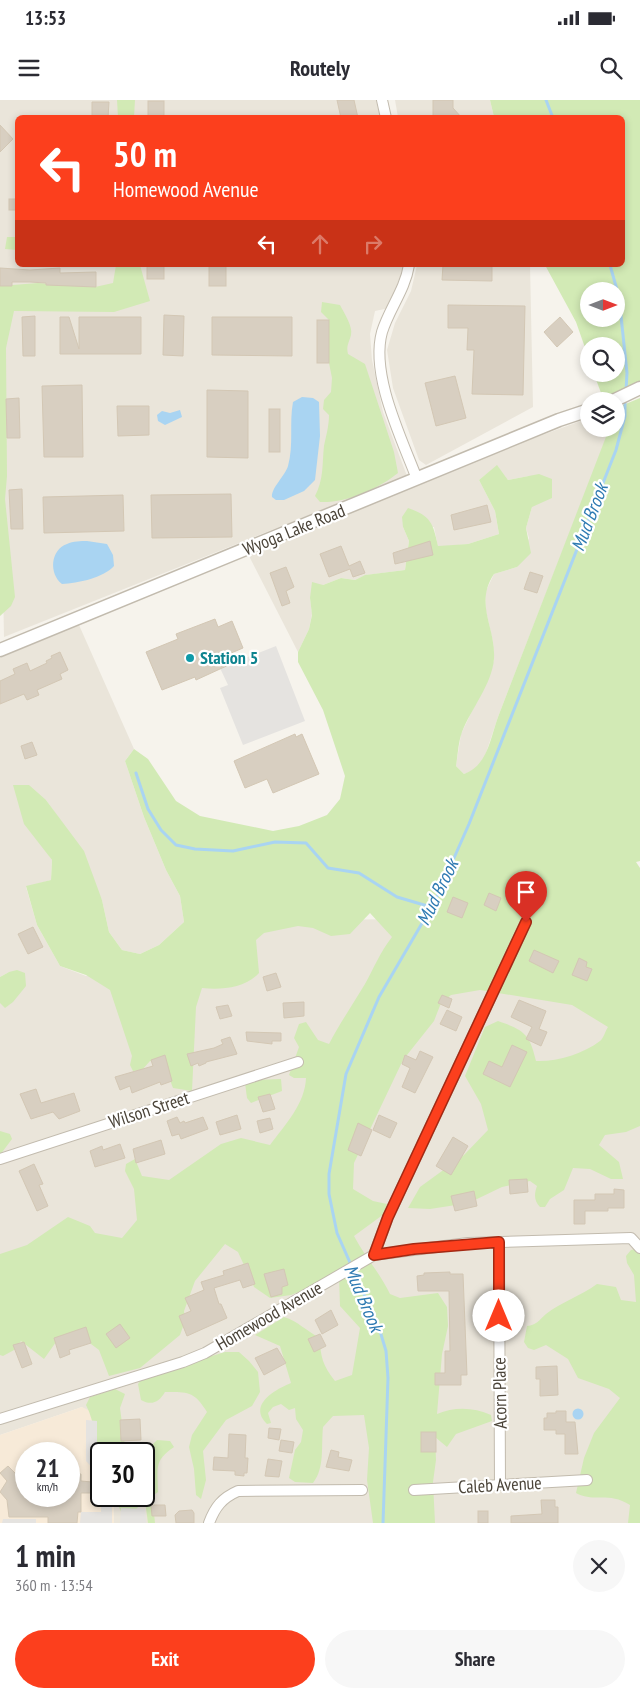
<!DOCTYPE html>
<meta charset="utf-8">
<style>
body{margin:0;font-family:"PT Sans Narrow",sans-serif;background:#f7f7f7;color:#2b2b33;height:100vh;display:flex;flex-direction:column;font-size:19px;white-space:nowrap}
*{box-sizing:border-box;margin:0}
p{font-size:16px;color:#7c7c81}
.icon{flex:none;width:28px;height:28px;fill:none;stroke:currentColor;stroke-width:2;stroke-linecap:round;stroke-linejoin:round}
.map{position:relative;height:1423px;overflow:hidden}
.drawer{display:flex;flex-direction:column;background:#fff;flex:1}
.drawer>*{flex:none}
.banner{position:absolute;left:15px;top:15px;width:610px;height:152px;border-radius:8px;box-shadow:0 2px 8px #0003;background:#fc3f1d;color:#fff;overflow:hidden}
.needle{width:32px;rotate:90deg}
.tools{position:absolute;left:580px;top:182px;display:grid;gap:10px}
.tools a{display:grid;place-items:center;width:45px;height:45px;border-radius:50%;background:#fff;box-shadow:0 2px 8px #0003;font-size:25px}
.speed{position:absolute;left:15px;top:1342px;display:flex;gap:10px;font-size:25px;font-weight:700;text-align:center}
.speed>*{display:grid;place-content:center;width:65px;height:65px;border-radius:50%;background:#fff;box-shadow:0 2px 8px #0003;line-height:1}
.speed small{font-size:12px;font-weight:400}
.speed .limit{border:2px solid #111;border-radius:8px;background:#fff;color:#111}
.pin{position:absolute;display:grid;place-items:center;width:42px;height:42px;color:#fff;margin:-51px -21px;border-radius:50% 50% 50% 0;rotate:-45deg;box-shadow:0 0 5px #0007}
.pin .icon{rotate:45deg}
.me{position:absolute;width:55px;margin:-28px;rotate:0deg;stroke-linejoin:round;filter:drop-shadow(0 0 4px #0008)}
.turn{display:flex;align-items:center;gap:18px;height:105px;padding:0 15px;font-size:22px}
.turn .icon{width:65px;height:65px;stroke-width:2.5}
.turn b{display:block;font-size:35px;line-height:42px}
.lanes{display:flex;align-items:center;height:48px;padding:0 15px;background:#0003;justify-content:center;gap:25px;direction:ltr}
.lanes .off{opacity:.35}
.round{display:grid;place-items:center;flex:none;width:52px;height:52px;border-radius:26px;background:#f7f7f7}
.overview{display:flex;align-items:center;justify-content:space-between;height:85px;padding:0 15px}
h1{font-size:30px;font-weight:700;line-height:38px}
.primary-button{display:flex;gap:10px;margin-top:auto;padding:10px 15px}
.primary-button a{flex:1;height:58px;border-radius:30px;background:#fc3f1d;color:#fff;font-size:20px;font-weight:700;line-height:58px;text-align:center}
.primary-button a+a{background:#f7f7f7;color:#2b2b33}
.status{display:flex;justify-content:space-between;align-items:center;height:35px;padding:0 25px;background:#fff;direction:ltr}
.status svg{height:14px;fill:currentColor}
header{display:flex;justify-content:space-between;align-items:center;height:65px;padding:0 15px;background:#fff;font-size:22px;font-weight:700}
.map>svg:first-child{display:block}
.residential{fill:#eae5da}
.commercial{fill:#f7ead8;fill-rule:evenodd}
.green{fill:#d2eab5;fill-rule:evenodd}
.parking{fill:#e5e3e0}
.water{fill:#a9d4f2}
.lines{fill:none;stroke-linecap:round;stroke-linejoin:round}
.stream{stroke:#a9d4f2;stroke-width:3}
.building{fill:#d8cfc1;stroke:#d3c7b4}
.minor-casing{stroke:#c2bbae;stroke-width:12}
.tertiary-casing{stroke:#c2bbae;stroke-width:15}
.minor{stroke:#fff;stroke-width:10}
.tertiary{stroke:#fff;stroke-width:12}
.route-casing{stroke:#a42913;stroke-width:12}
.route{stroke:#fc3f1d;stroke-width:9}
.culture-dot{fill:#0f9aa8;stroke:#fff;stroke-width:2}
.labels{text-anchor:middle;stroke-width:4.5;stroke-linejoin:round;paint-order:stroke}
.street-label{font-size:18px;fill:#4b4439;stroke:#fff}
.culture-label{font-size:18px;font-weight:bold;fill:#0d838f;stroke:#fff;text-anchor:start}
.water-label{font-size:19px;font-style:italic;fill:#2e7ab2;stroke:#fff}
</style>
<div class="status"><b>13:53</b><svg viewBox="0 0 49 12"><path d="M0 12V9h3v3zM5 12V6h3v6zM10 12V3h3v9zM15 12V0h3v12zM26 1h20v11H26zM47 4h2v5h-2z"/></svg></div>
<header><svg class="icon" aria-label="menu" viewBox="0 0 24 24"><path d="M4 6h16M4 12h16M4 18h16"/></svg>Routely<svg class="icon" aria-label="search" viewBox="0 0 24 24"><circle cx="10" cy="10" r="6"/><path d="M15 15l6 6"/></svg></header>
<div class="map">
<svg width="640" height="1423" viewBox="0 0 640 1423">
<rect width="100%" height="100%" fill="#f6f3ec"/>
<g class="residential">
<path d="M0,0H376L380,17L18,18V165H404L389,208L375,211L370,234L372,260L383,312L407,376L4,537L0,324Z"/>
<path d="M395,0H490L494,17H398Z"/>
<path d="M417,165H530L533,307L426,365L419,360L393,288L387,250L395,223L411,191Z"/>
<path d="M589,318V329H609V331L498,617L483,662L473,671L464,674L456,666L461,634L485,584L494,560L493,542L486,511L485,493L494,474L517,467L529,438L526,428L532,407L529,376L508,380L497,366L479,380L495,411L499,434L468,444L438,447L434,427H403L409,441L405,470L366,475L355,480L341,478L323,485L310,498L312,514L309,529L298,552L248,454L490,354Z"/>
<path d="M79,525L134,649L125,661L144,717L166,770L180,796L184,822L159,845L140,854L122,850L109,832L102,800L63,724L46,700L40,742L52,760L51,780L26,787L37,825L60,866L86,876L300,820L640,817V1423H114L113,1396H144V1354H113L82,1307L0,1335V899L9,872L0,877V558Z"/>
</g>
<path class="commercial" d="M82,1307L113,1322L101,1354V1396H113L114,1423H0V1335ZM26,1354H69V1396H26Z"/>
<g class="green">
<path d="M117,0H135L134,17H118Z"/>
<path d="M490,0H640V287L604,301L594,274H616V246H589V259L576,222L545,165H622V18L494,17ZM589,191H616V219H589Z"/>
<path d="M7,137H17V150L5,149Z"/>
<path d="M116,165H140L150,201L114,212L14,211L6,248L7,376L5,399L15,497L11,506L0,516V186L38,183L95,187L113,183Z"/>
<path d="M322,202L340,205C344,213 353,226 351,235C349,243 346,245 348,254L365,264L394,352L398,373C378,389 347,403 320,402L315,396C324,379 322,364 324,346C326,336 329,326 329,315L323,309L324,300L331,292L332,278L329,263V220L321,212Z"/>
<path d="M640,298V761L636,762L640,768V1026L626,1032L605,1035L599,1045L619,1062L623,1079H611L590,1069L573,1068L564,1090L550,1099L545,1107H540C534,1101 534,1094 537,1086L530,1081L502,1087L477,1099L456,1105L430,1109L408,1108L420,1087L464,1055L488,1030L481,1004L465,976L485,927L498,921C524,930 530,934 536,961C556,962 583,954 600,941C604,938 605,931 608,927L572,905L480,890L451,895L441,903L434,921L403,960L354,1063L353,1089L373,1101L387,1104L384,1114L354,1136C365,1157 380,1173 390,1194L400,1198L438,1193L447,1207L448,1226L442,1254L437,1314C454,1307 473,1307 491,1315L492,1321L456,1334L447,1347L435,1337L436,1360L433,1382L435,1423H373L367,1380L369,1348L364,1315L333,1316L323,1327C321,1346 325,1368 313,1383L295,1382L289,1378L295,1350L301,1342L303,1330L296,1319L295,1308L289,1310L281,1304L273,1307L268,1313L271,1323L267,1324C247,1305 276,1289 291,1283L280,1246L255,1235L284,1217C298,1221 306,1231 320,1238C320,1256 323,1266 335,1281L352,1275L360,1228L340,1206L339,1176L291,1195L270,1198L254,1187L238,1152L225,1144L195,1181L184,1211L185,1221L180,1235L140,1268L109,1276L99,1250L87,1241L56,1242L44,1259L21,1241L14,1250L3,1256L0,1255V1154L27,1145L68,1117L90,1126L95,1133L122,1138L137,1120L134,1089L125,1071L126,1064L135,1059L142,1076L169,1080L221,1044L241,1038L270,1045C285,1025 305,1004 306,978H294L289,975L299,947L294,938L299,924L306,922L318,940L329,944C340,923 353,904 365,884C374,868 380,852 392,837L370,813L350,834L331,836L313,828L298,826L264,833L256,840L259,873C245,888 222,890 202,888L196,907L192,991L173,988L165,967L150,961L142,970L133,971L130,965L132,956L110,890L86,875L60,866L37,825L26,786L51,780L52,760L24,724L13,685H29L46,700L84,751L102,800L109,832L122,850L140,854L159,845L184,822L180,796L166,770L144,717L125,661L134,649L148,659L176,701L200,716L273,731L299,726L327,715L340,699L345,676L323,610L298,562V552L309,529L312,515L310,498L312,482L323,485L341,478L355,480L365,475L405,470L409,441L403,427L402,417L408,408C431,416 433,423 438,446L468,444L499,434L495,411L479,380L497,365L508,380L539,374L552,379V398L532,407L526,428L531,453L517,467L494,474C474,504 496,527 494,559C492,584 471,609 462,632C458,643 458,655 456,666L464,674C488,665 490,639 498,617L609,329H616V308Z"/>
<path d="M17,870L25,873L26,886L13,902L5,908L0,903V877L9,872Z"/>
<path d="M281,979L282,991L251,1003L247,998L245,983L254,980Z"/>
<path d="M0,1031L10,1034L12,1039L0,1055Z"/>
<path d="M640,1148V1423H628L630,1405C608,1391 595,1403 576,1393L584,1358L594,1333L620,1298L609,1289L578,1278L568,1259L546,1245L534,1250L528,1248L524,1242L527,1226C537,1225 539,1220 546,1214C561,1202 581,1196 597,1184L616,1187L621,1200L636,1202L634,1175L627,1163L626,1156L631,1150Z"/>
<path d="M225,1252H239L249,1261L258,1272L260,1292L252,1306L226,1320L203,1351L206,1380L201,1399L196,1395L194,1369L189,1347L192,1335L207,1312C194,1291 188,1292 165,1292C159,1302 152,1306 141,1300L138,1284L143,1277Z"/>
<path d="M115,1289L125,1294L120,1308L125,1346L147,1350L157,1340L170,1341L174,1347C153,1361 158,1369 158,1392L150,1398L153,1404L155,1423H148L145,1401L136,1409L123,1415L113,1396H144V1354H101V1360C95,1342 95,1322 86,1305L90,1297Z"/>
</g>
<g class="parking">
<path d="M276,546L305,621L243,645L220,588L228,585L220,568Z"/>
<path d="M86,1320L97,1321V1360L99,1371H101V1396H112V1423H80L81,1412H101V1377L86,1361Z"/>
<path d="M121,1408L145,1409L146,1423H120Z"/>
<path d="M3,1419H36V1423H2Z"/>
</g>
<g class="water">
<path d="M302,297L313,298L319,302L320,336L315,380L304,391L284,400H276L272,397C271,388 285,376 288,366C294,345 289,323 293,302Z"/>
<path d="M180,310L182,317L165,325L158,321L157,315L162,311L170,313Z"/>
<path d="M87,441L107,444L113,455L114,466C103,478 78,483 62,484C49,474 50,450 67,444C73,441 81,441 87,441Z"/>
<circle cx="578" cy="1314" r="5.5"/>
</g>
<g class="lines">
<g class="stream">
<path d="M546,0L553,18"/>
<path d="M610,165L619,197L627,273L626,290"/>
<path d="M136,673L148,709L161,730L176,745L195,749L233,751L275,742L306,743L328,768L359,773L397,797L431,807"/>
<path d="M383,1423L388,1278L386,1251L380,1231L337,1133L329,1094V1074L346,974L379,897L435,801L469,724L616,350L625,316V299"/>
</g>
</g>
<g class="building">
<path d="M337,0H354L358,18H341Z"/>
<path d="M433,0H453V8L462,18L433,16Z"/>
<rect x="148" y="1" width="16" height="17"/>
<path d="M92,2H109L108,18L92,16Z"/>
<path d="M0,25L13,39L0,52Z"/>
<rect x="9" y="99" width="9" height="11"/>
<rect x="147" y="165" width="17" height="14"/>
<rect x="209" y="165" width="17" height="21"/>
<path d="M443,165H492V181L442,180Z"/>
<path d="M0,168L30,170L60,168V173L96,172V187L46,185V183L30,182H12V186H0Z"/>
<path d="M448,205L525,206L523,295L472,294L474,250H467L468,228H448Z"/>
<path d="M164,215L184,216L183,256L163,255Z"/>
<path d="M35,216V256H23L22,217Z"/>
<path d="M60,217H69L79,249V217H141V254H60Z"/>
<path d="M212,217H292V256L212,255Z"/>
<path d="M560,217L573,232L557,247L544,232Z"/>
<rect x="317" y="220" width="12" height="43"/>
<path d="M455,276L466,318L436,326L425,283Z"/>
<path d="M82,285L83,357H44L42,286Z"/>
<path d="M207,290L248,291V358L207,357Z"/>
<path d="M19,298L20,338H7L6,299Z"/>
<path d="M117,306H149V335L118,336Z"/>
<rect x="269" y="309" width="11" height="43"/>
<path d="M22,389L23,429H11L9,390Z"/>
<path d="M231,394L232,437L152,438L151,395Z"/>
<path d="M123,395L124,431L44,433L43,397Z"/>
<path d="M487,405L491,422L454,430L451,415Z"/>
<path d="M430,441L433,455L395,464L393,453Z"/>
<path d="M341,446L349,466L360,461L365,473L353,477L350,469L329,477L320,454Z"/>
<path d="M286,467L294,487L286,491L290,503L282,506L270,473Z"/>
<path d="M530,472L543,476L537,493L524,489Z"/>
<path d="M215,519L218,527L232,521L243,548L229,554L233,563L196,580L195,577L162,590L146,552L178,539L176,534Z"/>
<path d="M60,552L68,570L60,574L62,579L37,590L39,595L27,600L24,594L0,604V581L15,574L13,569L27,563L30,571L47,563L46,561L52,558L51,556Z"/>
<path d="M295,634L296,637L302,634L319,674L273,693L267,679L245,688L234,661Z"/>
<path d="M32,642L37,655L25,659L21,646Z"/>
<path d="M489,793L501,798L496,811L484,805Z"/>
<path d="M453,797L468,803L462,818L447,812Z"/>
<path d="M33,827L43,847L28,854L18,834Z"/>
<path d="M534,850L559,861L553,873L529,861Z"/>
<path d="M579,858L587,862L586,867L592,869L587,881L572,875Z"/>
<path d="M276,873L281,887L267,891L263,877Z"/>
<path d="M442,895L452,899L449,908L438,903Z"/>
<path d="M519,900L546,911L539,929L547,932L541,946L526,939L532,927L511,917Z"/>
<path d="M304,902V916L284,918L283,903Z"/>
<path d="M228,905L232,916L220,919L216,907Z"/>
<path d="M447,910L462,917L456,931L440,924Z"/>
<path d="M246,932L281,933V941H272V944L247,941Z"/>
<path d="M230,937L237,954L206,962V963L199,966L198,963L191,966L187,954L214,948L223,944L221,940Z"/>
<path d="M512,945L527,952L510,987L483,974L489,961L502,967Z"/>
<path d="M420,951L433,957L415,993L402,987L410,968L402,964L405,955L416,960Z"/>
<path d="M165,955L172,981L161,985L160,982L132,993L130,986L120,990L115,977L153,966L151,960Z"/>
<path d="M36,989L41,1003L74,993L80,1011L59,1019L53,1012L31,1019L20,994Z"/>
<path d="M270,994L275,1009L263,1012L258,997Z"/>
<path d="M237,1015L241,1029L220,1035L216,1022Z"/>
<path d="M379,1015L397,1023L390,1038L373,1030Z"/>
<path d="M177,1017L180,1023L184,1021L185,1023L203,1017L208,1029L181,1039L179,1034L172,1036L167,1021Z"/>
<path d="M270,1018L273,1029L260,1033L257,1021Z"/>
<path d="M358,1023L372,1030L361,1056L348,1050Z"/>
<path d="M453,1037L468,1046L451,1075L436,1066Z"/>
<path d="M161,1040L165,1054L136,1063L133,1049Z"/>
<path d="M120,1044L125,1058L95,1067L90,1051L102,1046L103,1050Z"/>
<path d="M34,1064L43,1084L39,1085L48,1106L37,1111L19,1071Z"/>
<path d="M527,1079L528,1092L510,1094L509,1080Z"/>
<path d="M614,1089L624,1090V1108H608V1111H585V1124H574V1100H595V1094H614Z"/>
<path d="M474,1091L477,1106L455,1111L451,1096Z"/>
<path d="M248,1163L255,1184L243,1188L240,1180L214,1188L219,1204H221L227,1218L187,1236L179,1216L191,1211L185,1198L204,1190L201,1182L224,1175L223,1171Z"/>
<path d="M284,1169L288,1185L282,1187V1194L271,1197L264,1174Z"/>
<path d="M450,1172V1174H463L467,1275H461V1285H435V1273H445V1251H450L449,1191H418L417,1176L424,1175V1173Z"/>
<path d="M331,1210L338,1225L322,1234L315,1220Z"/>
<path d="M120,1224L130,1238L116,1248L106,1234Z"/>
<path d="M86,1227L91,1243L69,1250L70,1254L60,1258L54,1238Z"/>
<path d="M320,1234L326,1246L314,1252L308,1239Z"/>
<path d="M24,1242L32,1264L22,1268L13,1245Z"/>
<path d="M277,1248L286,1263L264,1275L255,1258Z"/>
<path d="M557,1266L558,1295L540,1296V1279H536V1267Z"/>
<path d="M556,1311H566V1322H575L578,1354H565V1334H556V1330H544V1318H547V1313H556Z"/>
<path d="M140,1319L141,1340L121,1341L120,1320Z"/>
<path d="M269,1328L281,1329L279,1340L268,1338Z"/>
<rect x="421" y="1332" width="15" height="20"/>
<path d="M229,1334L246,1335L245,1358H248L247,1373H244V1376L235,1375V1371L213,1370L214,1357L228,1358Z"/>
<path d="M281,1340L294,1342L292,1353L279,1351Z"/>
<path d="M331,1350L339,1352L338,1357L352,1360L349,1371L326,1367Z"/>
<path d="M268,1359L282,1361L279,1377L265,1376Z"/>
<path d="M8,1366L16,1374H26V1396H69V1374H81V1381L92,1382L91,1393H81V1412H78L77,1423H48V1417H9L7,1400L0,1392L7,1381L0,1373Z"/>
<path d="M541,1400H555V1407H558V1423H511V1416L542,1414Z"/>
<path d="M151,1405H165L166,1416H152Z"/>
<path d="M192,1410L194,1413V1423H176L175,1415L179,1411Z"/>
<rect x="478" y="1411" width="10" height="12"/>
</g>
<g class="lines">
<g class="minor-casing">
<g id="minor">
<path d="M382,0L386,18"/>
<path d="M409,165C405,190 389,209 382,232C370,275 402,339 417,379"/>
<path d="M0,1059L298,962"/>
<path d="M499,1142L500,1385"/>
<path d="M374,1155L388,1117L526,822"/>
<path d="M0,1319L183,1262L205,1253L374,1155L468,1143L631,1138L640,1148"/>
<path d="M414,1390L587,1380"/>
<path d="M209,1423C215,1407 222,1398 238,1391L362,1390"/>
</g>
</g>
<g class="tertiary-casing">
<g id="tertiary">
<path d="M613,301L640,288"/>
<path d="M0,550L559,320L589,310"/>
</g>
</g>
<use href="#minor" class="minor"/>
<use href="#tertiary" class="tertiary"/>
</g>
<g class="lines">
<g class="route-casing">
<path id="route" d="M499,1216V1142L414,1149L374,1155L388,1117L526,822"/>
</g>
<use href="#route" class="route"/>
</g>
<circle class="culture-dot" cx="190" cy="558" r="5"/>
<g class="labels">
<g class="street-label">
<text transform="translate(294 430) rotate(-22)" y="6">Wyoga Lake Road</text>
<text transform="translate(149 1010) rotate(-18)" y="6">Wilson Street</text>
<text transform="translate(269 1216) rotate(-30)" y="6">Homewood Avenue</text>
<text transform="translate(500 1293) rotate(-91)" y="6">Acorn Place</text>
<text transform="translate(500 1385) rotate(-3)" y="6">Caleb Avenue</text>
</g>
<g class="culture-label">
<text x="200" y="564">Station 5</text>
</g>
<g class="water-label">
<text transform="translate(589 417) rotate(-69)" y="7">Mud Brook</text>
<text transform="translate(437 792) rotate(-64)" y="7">Mud Brook</text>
<text transform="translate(364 1198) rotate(67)" y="7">Mud Brook</text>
</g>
</g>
</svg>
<div class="tools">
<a><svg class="needle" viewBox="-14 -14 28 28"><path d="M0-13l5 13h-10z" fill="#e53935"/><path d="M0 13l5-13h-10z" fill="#7c7c81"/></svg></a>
<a><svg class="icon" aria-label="search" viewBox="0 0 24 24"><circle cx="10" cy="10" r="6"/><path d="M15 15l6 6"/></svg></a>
<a><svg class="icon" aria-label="layers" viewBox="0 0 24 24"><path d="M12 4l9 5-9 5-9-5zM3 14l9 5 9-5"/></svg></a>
</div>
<div class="speed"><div>21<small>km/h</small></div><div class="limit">30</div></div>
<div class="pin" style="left:526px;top:822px;background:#d93025"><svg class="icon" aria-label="arrive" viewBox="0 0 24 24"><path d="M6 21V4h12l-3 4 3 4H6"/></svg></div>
<svg class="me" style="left:499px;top:1216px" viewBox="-20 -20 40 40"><circle r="19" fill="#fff"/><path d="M0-13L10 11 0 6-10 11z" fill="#fc3f1d"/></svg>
<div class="banner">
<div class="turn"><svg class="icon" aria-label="left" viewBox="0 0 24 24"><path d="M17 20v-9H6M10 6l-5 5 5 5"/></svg><div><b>50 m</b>Homewood Avenue</div></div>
<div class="lanes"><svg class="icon" aria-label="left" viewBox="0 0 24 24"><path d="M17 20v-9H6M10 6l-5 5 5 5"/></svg><svg class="icon off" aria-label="ahead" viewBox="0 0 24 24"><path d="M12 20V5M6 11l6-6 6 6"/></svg><svg class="icon off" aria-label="right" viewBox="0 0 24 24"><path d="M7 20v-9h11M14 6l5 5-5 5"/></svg></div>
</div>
</div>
<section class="drawer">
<div class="overview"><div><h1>1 min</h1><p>360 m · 13:54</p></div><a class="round"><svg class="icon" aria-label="close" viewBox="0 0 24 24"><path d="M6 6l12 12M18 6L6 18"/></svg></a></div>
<div class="primary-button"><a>Exit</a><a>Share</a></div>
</section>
